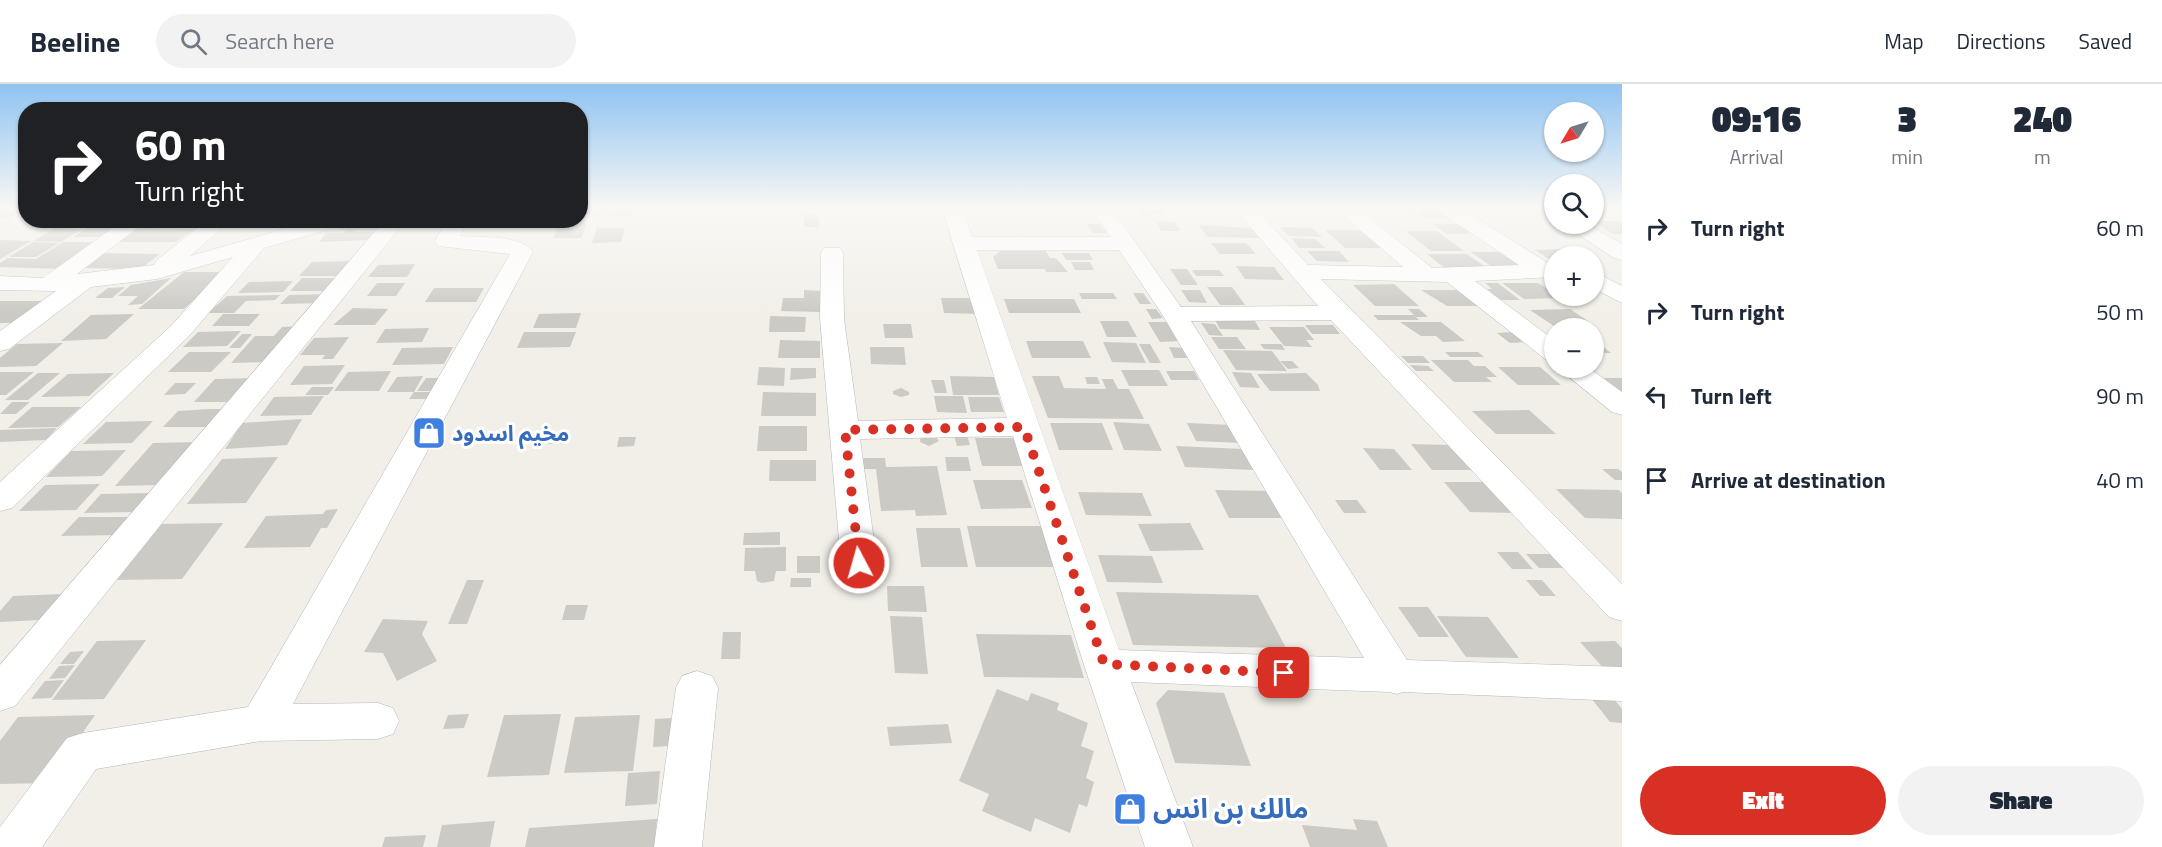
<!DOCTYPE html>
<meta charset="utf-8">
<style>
body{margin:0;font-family:"Titillium Web","Noto Sans Arabic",sans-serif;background:#f2f2f3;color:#1f2937;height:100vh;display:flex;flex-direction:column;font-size:22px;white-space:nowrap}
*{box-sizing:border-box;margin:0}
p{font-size:20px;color:#747a83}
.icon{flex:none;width:33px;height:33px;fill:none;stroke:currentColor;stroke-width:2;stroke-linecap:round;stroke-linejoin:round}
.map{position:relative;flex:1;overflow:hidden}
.side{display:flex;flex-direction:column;background:#fff;width:540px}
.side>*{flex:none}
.top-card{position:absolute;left:18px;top:18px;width:570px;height:126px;border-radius:24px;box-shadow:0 2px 4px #0004;background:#202124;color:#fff;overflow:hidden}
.needle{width:39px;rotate:232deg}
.fabs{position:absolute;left:1544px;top:18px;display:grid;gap:12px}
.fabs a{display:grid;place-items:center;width:60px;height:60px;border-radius:50%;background:#fff;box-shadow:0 2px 4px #0004;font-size:30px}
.pin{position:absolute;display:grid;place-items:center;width:51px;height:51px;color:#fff;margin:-26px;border-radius:12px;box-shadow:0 3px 9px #0006}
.me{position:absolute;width:66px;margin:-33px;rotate:354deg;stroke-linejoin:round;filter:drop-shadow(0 0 4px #0008)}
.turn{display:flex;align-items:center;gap:21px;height:126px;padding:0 18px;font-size:27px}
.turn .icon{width:78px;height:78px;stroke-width:2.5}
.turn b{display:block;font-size:42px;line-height:51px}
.eta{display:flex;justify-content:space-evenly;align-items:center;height:102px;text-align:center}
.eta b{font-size:36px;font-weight:800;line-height:42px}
.primary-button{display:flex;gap:12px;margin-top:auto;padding:12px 18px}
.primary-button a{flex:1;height:69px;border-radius:36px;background:#d93025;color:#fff;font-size:24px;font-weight:800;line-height:69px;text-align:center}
.primary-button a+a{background:#f2f2f3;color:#1f2937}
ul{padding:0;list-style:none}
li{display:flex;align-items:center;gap:18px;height:84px;padding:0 18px}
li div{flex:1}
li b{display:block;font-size:22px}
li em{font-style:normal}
header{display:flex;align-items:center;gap:36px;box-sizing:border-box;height:84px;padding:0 30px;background:#fff;border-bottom:2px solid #e0e1e3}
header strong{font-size:28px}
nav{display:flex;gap:33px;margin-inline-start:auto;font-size:21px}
.search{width:420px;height:54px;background:#f2f2f3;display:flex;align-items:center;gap:15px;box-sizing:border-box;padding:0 21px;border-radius:33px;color:#747a83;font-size:22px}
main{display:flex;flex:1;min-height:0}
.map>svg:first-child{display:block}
.building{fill:#cccac5}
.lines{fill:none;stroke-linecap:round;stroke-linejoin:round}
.minor-casing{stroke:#b5b8bc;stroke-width:1}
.minor{fill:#fff;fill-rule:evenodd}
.route{stroke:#d93025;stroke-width:10;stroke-dasharray:0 18}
.labels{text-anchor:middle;stroke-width:6;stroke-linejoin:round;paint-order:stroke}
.shop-label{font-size:22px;font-weight:bold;fill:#366cbe;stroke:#fff;text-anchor:start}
.near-shop-label{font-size:27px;font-weight:bold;fill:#366cbe;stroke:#fff;text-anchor:start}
</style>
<header>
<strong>Beeline</strong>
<div class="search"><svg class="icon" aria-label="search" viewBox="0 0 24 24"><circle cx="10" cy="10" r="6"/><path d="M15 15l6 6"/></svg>Search here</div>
<nav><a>Map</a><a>Directions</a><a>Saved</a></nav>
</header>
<main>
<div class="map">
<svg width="1622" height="763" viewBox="0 0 1622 763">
<rect width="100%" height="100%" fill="#f1efe8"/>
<g class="building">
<path d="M0,124H6L3,125H25L10,134L0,133Z"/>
<path d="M584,124H606L600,131L580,130Z"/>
<path d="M613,124H636L629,133L607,132Z"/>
<path d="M1135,124H1161L1167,130L1141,131Z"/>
<path d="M1409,124H1441L1456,134H1424Z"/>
<path d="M804,130H818L819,143H804Z"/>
<path d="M68,136H95L85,143H57Z"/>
<path d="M365,136H388L382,145L357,146L355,148H376L370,156L319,158L326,149H344L346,146H339L343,142Z"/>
<path d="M413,136H449L446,143L409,144Z"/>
<path d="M1156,137L1175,138L1180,147H1161Z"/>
<path d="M1593,137H1618L1622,139V150H1613Z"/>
<path d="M95,139H127L105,153H73Z"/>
<path d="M560,139H587L581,154H553Z"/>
<path d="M1087,140H1100L1107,149H1093Z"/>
<path d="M1432,140H1457L1472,149L1447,150Z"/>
<path d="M1198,141L1252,144L1260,154L1208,153Z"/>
<path d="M138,143H150L148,144L195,145L176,158H115Z"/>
<path d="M1280,143L1312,144L1322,153L1289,152Z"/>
<path d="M55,144L82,145L61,158L33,157Z"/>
<path d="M597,144H625L621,158L592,159Z"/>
<path d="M1325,146H1365L1386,164H1345Z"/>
<path d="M1406,147H1437L1464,167H1431Z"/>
<path d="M1291,154L1316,155L1325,164H1299Z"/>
<path d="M0,156L31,157L0,175Z"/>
<path d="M33,158L59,159L36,173H9Z"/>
<path d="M63,158H105L64,185L0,183V179L8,174L36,175Z"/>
<path d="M1211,159H1246L1256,170H1220Z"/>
<path d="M1562,165L1573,172H1554V178L1535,166Z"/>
<path d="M1000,167H1046L1050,174H1056L1068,188H1046L1045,185H998L993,173Z"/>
<path d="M1307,167H1339L1349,178L1317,177Z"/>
<path d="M1471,168H1504L1529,184L1495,185Z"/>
<path d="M102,169L160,170L140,185L80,184Z"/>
<path d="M1062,169H1089L1093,176H1066Z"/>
<path d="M1427,170H1467L1487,184L1446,185Z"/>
<path d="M352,177L340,192H299L312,178Z"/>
<path d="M1071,178H1090L1094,186H1075Z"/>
<path d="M415,180L407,193H368L378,181Z"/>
<path d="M1236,182L1274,183L1284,196L1245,195Z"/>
<path d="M1170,185H1187L1198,201H1181Z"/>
<path d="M1192,186H1219L1224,192H1196Z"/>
<path d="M184,188H226L184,225H138Z"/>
<path d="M171,194L142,220L128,221L138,212H118L131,201Z"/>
<path d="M302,194H339L328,207H290Z"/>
<path d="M293,197L283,208L238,209L249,198Z"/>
<path d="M377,199H405L396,212H367Z"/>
<path d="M1485,199H1498L1520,216H1501L1487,205H1492Z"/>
<path d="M1502,199H1538L1562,214L1524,215Z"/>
<path d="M1394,200L1419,222H1375L1353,201Z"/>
<path d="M125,203L112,214H95L108,204Z"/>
<path d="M1207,203H1232L1245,221H1220Z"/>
<path d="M434,204H484L476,218H425Z"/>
<path d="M804,206L822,207L821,228L781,227L783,214H804Z"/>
<path d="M1181,206H1200L1207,219L1189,218Z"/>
<path d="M1421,206H1457L1479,222H1447Z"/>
<path d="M1079,209H1113L1117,215H1082Z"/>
<path d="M1133,209H1143L1151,220H1140Z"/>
<path d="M329,210L321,219L280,220L289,211Z"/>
<path d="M280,211L275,216L246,217L234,229H208L227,212Z"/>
<path d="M941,214H978L982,230L944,229Z"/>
<path d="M1004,215H1074L1081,229H1009Z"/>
<path d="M0,217H44L13,239H0Z"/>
<path d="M353,224L388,225L375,241H333Z"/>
<path d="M1146,225H1156L1163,234L1152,235Z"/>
<path d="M1408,225H1419L1428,233H1416Z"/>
<path d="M1570,225L1595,242H1554L1530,226Z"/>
<path d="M581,229L576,244H533L539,230Z"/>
<path d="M134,230L106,255L61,257L91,231Z"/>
<path d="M223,230H260L249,242H212Z"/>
<path d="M1373,231H1414L1419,236H1378Z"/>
<path d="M770,232L806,233L805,248H769Z"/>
<path d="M1215,236L1255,237L1260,246L1220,245Z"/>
<path d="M1100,237H1128L1137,253H1107Z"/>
<path d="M1148,238H1169L1181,257L1160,258Z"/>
<path d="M1400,238H1441L1465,257L1443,258L1436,252H1421Z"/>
<path d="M1201,239L1215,240L1223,252L1209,251Z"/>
<path d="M883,240H911L913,254H885Z"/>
<path d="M1305,241H1333L1340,250H1312Z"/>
<path d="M300,242L270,278L231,279L255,252H274L282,243Z"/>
<path d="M1269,243H1304L1314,256H1306L1312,263L1284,262Z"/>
<path d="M429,244L422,258L376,259L385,245Z"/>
<path d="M241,247L227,262L183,263L198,248Z"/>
<path d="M524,248H576L570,263L517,264Z"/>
<path d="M1513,248L1526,258L1510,259L1497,249Z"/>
<path d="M242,250H252L240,264H229Z"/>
<path d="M349,253L333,275H322L325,271H300L314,254Z"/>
<path d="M1211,253H1237L1246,265H1219Z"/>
<path d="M1593,255L1611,269H1593Z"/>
<path d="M780,256L820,257V274H778Z"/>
<path d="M1026,257H1083L1091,274H1032Z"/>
<path d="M1103,258L1136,259L1146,279L1112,278Z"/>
<path d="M63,259L36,282L0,283V274L17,260Z"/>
<path d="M1139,260H1150L1161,279H1150Z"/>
<path d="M1260,260H1281L1285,266L1264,265Z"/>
<path d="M453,263L444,280L392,281L402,264Z"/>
<path d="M870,263H904L906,281L871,280Z"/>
<path d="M1169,263L1186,264L1192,274H1174Z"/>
<path d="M1223,266L1272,267L1287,287L1236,286Z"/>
<path d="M189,268H231L211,288H168Z"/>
<path d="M1445,268H1478L1484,273H1450Z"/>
<path d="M1401,272H1423L1430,279H1408Z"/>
<path d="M1431,276H1468L1474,282H1485L1497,293H1486L1492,298H1454Z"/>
<path d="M1280,277H1292L1299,284L1288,285Z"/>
<path d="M345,281L332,300L290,301L304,282Z"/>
<path d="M1410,281L1428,282L1434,287H1416Z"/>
<path d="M759,283L785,284L784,302L757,301Z"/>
<path d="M1498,283H1540L1561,301H1518Z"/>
<path d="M791,284H816V294L790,296Z"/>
<path d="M1121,286H1159L1168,302H1129Z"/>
<path d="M391,287L379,307H334L348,288Z"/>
<path d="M1166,287H1194L1199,296H1171Z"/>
<path d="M0,288H34L6,311H0Z"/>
<path d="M1232,288L1251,289L1260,304L1240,303Z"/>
<path d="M38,289H60L28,316H5Z"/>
<path d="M114,289L89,312L41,313L68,290Z"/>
<path d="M1306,289L1318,301L1320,307H1270L1257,290Z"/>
<path d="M423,292L414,308H387L397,293Z"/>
<path d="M950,292L994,293L999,311H953Z"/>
<path d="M1032,292H1059L1064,304L1106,305L1102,295H1113L1118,305H1129L1144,335L1048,334Z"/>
<path d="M1085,293H1097L1100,300H1087Z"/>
<path d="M254,294L235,318H194L215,295Z"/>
<path d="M426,294H442L434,307H417Z"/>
<path d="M1601,294H1622V309Z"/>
<path d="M931,296H944L947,309H935Z"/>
<path d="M175,299H196L185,310L164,311Z"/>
<path d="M312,303H334L328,311H305Z"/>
<path d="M901,304L909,308V311L901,313L893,310V307Z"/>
<path d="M414,308H431L426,315H409Z"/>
<path d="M763,308L816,309V332H761Z"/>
<path d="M324,312L311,331L260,332L274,313Z"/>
<path d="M934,312H963L967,329L937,328Z"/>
<path d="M968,313H999L1004,328H971Z"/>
<path d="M12,318H30L16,330H0Z"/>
<path d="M32,323H81L58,343L8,344Z"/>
<path d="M210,325H222L207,343H163L178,327Z"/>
<path d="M1529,326L1556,350H1496L1472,327Z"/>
<path d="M302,335L287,361L225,365L242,339Z"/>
<path d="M153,337L132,359L83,360L106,338Z"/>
<path d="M1113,338L1149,340L1162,367L1124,366Z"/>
<path d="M1050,339H1102L1113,366H1059Z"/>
<path d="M1187,339L1232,341L1241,359L1196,357Z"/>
<path d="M759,342H807V367H757Z"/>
<path d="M57,344L46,356L0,358V346Z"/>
<path d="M953,348H966L970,361L957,362Z"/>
<path d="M551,351H565L563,360H548Z"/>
<path d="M921,352H935L939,357L929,362L920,358Z"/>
<path d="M619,353H636L634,362L617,363Z"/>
<path d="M975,354H1020L1029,382H982Z"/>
<path d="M197,358L160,401L115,402L153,359Z"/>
<path d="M1411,360L1451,361L1475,386H1432Z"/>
<path d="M1176,362L1242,365L1253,386L1185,383Z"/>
<path d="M1363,364L1394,365L1412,386H1380Z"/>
<path d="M126,366L102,392L46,393L71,367Z"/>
<path d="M278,373L246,419L187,420L222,375Z"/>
<path d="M945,373H968L971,387H947Z"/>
<path d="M855,374H885L886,383L937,382L947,431L916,432L915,426L881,427L876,385H856Z"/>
<path d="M770,376H816V397H769Z"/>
<path d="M1602,385H1618L1622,388V396H1615Z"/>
<path d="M973,396H1022L1032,424L981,425Z"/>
<path d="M1444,398H1486L1514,429L1470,428Z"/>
<path d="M100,400L76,426L19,427L45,401Z"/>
<path d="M1556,405L1619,406L1622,409V435L1585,434Z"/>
<path d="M1215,406L1274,407L1291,434H1229Z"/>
<path d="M1078,408L1142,409L1152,432L1086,431Z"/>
<path d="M151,409L135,428L84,429L101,410Z"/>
<path d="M1335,416H1357L1367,429H1344Z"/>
<path d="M338,425L327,444H321L310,463L244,464L266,432L323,430L326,426Z"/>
<path d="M79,433H136L120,451L61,452Z"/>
<path d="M223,439L182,495L117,496L161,440Z"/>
<path d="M1190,439L1204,466L1150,467L1138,440Z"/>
<path d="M967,442H1043L1056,483H976Z"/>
<path d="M916,444H960L968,483H921Z"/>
<path d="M780,448V461H743L744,449Z"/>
<path d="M786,463V487H776L774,497L762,499L757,497L755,487H744L745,464Z"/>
<path d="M1497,468H1518L1533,485H1512Z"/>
<path d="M1526,470H1551L1564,484H1539Z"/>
<path d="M1098,471L1152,472L1163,499L1107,498Z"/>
<rect x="797" y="472" width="23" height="17"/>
<path d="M791,494H811V503H790Z"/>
<path d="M467,496H484L467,540H448Z"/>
<path d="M1526,496H1542L1556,512H1540Z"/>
<path d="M887,502H924L927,528L888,527Z"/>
<path d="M1116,508L1258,511L1286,564L1133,561Z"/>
<path d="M62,510L40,536L0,538V527L13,512Z"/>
<path d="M566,521H588L584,536H562Z"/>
<path d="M1398,523H1428L1449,553H1419Z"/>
<path d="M890,532L922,533L928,590L895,589Z"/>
<path d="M1437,532L1488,533L1519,574L1466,573Z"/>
<path d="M383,535L428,537L422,550L437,577L397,597L383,569L364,568Z"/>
<path d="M723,548H741L740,575H721Z"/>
<path d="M976,550L1071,551L1084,594L984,593Z"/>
<path d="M146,556L104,615L52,616L97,557Z"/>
<path d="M1615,557L1622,564V588H1607L1580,558Z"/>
<path d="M84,567L74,580H60L70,568Z"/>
<path d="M75,581L65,594L49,595L59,582Z"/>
<path d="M64,596L51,614L31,615L45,597Z"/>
<path d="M997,605L1028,617L1031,609L1059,619L1057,626L1088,639L1081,662L1094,667L1086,694L1094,698L1087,723L1079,720L1070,749L1035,734L1031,748L982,727L989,710L959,697Z"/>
<path d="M1168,606L1224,609L1251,682L1175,679L1156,619Z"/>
<path d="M1591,614L1614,615L1622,625V639L1610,638Z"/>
<path d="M469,630L464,644L443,645L448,631Z"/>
<path d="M561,630L549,691L487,693L504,631Z"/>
<path d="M95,631L48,699L0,700V657L18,633Z"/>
<path d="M640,631L633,687L564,689L575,633Z"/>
<path d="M672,634L670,662L653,663L655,635Z"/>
<path d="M948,640L952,659L890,662L887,643Z"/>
<path d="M660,687L657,720L625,722L628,689Z"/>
<path d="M657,735L655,763H525L529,744Z"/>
<path d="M1353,735L1377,737L1388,763H1310L1302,741L1357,746Z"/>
<path d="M495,737L490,763H437L442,741Z"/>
<path d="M426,751L423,763H382L385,753Z"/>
</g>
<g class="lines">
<g class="minor-casing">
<g id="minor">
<path d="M942,124H962L972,153H1111L1091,124H1111L1181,223L1318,222L1234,124H1255L1308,181L1403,183L1335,124H1357L1432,184L1519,181L1440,128L1437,124H1460L1548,179H1554V193L1475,197L1554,256V277L1545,275L1447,198L1321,195L1622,500V537L1609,533L1331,236L1191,237L1407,576L1622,583V617L1403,608L1397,610L1389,608L1131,598L1193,763H1145L1084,581L1013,352L860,355L877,479L872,488L859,492L846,488L841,479L820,235L821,169L824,164H840L843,169L844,235L858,337L1007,334ZM977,166H1119L1162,230L1364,574L1119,566Z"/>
<path d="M1536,124H1554V134L1539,128Z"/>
<path d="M124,136H148L77,190L154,181L157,176L208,136H231L190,172L316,136H351L348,140L264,164L189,252L12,424L0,427V398L171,242L233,173L157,195L91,203L9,265L0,267V247L56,207L0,206V192L43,194Z"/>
<path d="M385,136H406L15,622L0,627V581Z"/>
<path d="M447,136H468L460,152C480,154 520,150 533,168L293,620L378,619L393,624L399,637L393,650L378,655L261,657L96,685L42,763H0V743L67,654L83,649L248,623L510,170L438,162L435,157Z"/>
<path d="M1562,140H1586L1622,160V176L1614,174Z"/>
<path d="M1593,187L1622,202V219L1593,204Z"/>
<path d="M1558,284H1589L1622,308V331L1612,328Z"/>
<path d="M697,587L712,592L718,604L702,763H654L676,604L682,592Z"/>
</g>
</g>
<use href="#minor" class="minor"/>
</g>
<linearGradient id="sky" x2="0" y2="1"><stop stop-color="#8fc3f1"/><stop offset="0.54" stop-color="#f9f8f5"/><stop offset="1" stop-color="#f9f8f5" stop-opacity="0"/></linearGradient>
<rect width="1622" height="230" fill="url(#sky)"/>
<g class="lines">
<path class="route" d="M859,479L845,346L1024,343L1104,580L1284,589"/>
</g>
<defs>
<g id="shop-square" transform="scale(1.725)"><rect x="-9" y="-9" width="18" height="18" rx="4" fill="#3f7fe0" stroke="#fff"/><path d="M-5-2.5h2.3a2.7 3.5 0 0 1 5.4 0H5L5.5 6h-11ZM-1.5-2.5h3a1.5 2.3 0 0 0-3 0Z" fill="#fff"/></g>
</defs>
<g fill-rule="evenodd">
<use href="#shop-square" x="429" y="349"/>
<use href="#shop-square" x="1130" y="725"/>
</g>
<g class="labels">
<g class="shop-label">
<text x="452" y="357">مخيم اسدود</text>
</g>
<g class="near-shop-label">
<text x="1153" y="734">مالك بن انس</text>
</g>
</g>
</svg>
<div class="fabs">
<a><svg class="needle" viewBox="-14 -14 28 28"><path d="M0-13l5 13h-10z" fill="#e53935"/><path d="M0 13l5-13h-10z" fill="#747a83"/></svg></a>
<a><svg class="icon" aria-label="search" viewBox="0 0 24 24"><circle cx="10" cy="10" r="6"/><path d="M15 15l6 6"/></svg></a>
<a>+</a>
<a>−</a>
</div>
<div class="pin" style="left:1284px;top:589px;background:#d93025"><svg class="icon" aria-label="arrive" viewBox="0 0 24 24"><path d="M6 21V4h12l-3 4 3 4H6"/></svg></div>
<svg class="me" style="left:859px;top:479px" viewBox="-20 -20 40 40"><circle r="17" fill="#d93025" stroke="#fff" stroke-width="3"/><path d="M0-11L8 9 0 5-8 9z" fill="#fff"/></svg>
<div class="top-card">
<div class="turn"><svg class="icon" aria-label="right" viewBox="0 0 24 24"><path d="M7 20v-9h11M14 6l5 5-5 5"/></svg><div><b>60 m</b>Turn right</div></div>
</div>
</div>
<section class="side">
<div class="eta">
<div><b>09:16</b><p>Arrival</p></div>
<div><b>3</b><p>min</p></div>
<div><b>240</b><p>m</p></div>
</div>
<ul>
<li><svg class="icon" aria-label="right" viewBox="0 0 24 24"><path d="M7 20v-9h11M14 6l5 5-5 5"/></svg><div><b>Turn right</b></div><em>60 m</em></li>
<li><svg class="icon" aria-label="right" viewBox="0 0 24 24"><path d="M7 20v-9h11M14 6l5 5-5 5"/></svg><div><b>Turn right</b></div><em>50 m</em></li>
<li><svg class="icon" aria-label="left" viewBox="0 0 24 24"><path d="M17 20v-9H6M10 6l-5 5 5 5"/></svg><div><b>Turn left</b></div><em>90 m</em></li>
<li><svg class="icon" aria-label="arrive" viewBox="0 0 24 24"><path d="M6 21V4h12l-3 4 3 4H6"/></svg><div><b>Arrive at destination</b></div><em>40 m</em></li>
</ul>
<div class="primary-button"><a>Exit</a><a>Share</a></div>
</section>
</main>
